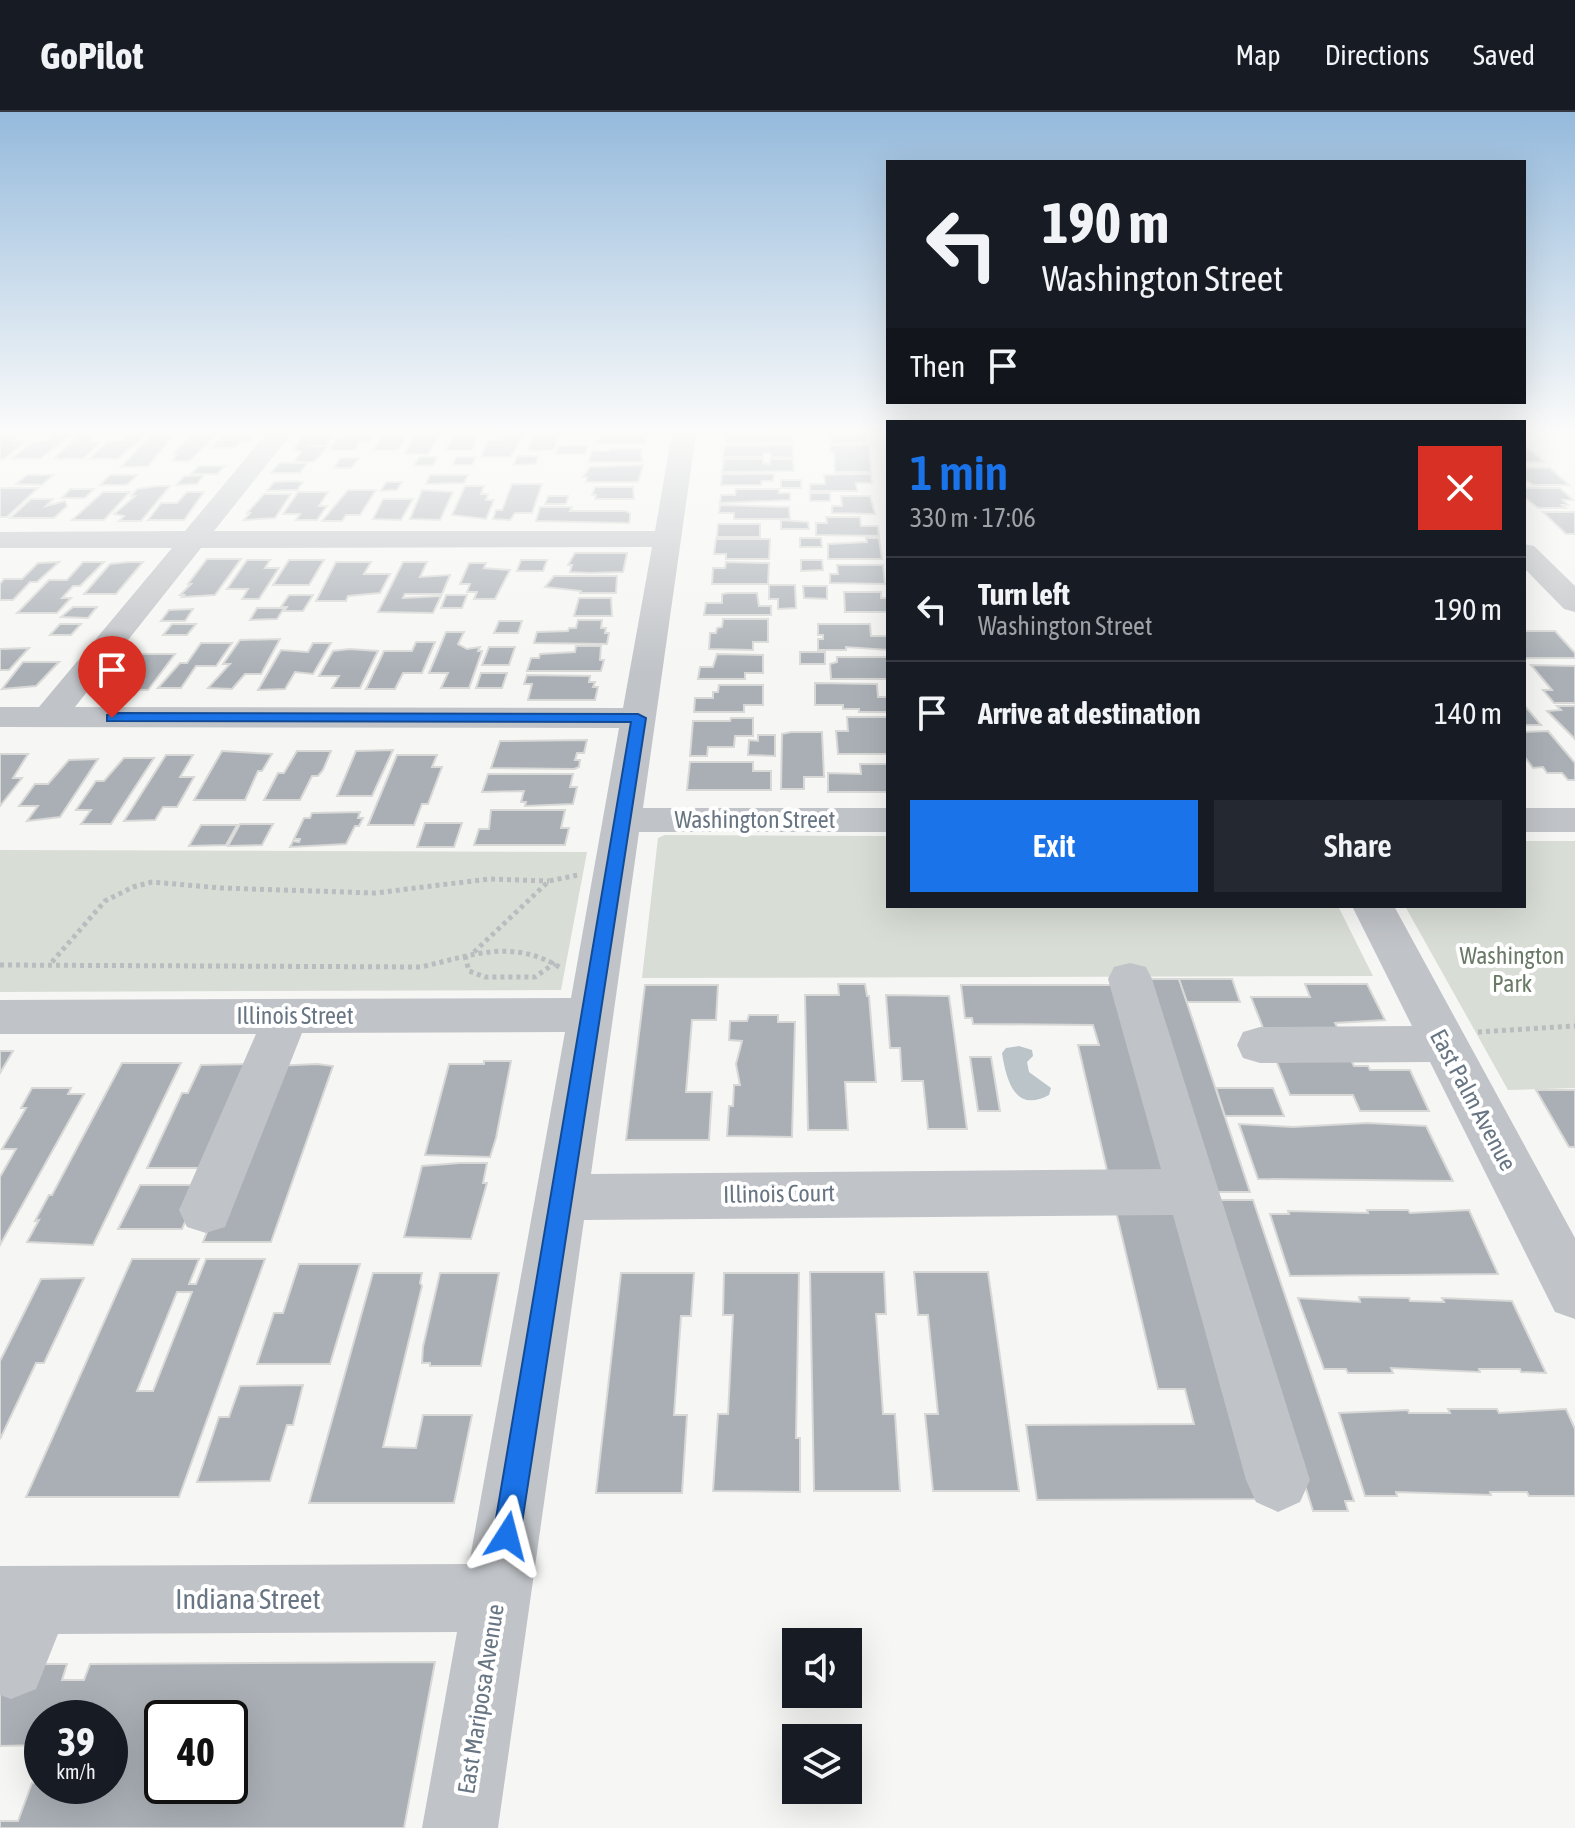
<!DOCTYPE html>
<meta charset="utf-8">
<style>
body{margin:0;font-family:"Asap Condensed",sans-serif;background:#242831;color:#f1f3f6;height:100vh;display:flex;flex-direction:column;font-size:30px;white-space:nowrap}
*{box-sizing:border-box;margin:0}
p{font-size:26px;color:#9ea1a6}
.icon{flex:none;width:44px;height:44px;fill:none;stroke:currentColor;stroke-width:2;stroke-linecap:round;stroke-linejoin:round}
.map{position:relative;flex:1;overflow:hidden}
.side{position:absolute;left:886px;top:308px;width:640px;height:488px;display:flex;flex-direction:column;background:#171b24;border-radius:0px;box-shadow:0 8px 32px #0002}
.side>*{flex:none}
.banner{position:absolute;left:886px;top:48px;width:640px;height:244px;border-radius:0px;box-shadow:0 8px 32px #0002;background:#171b24;color:#f1f3f6;overflow:hidden}
.fabs{position:absolute;left:782px;top:1516px;display:grid;gap:16px}
.fabs a{display:grid;place-items:center;width:80px;height:80px;border-radius:0px;background:#171b24;box-shadow:0 8px 32px #0002;font-size:40px}
.speed{position:absolute;left:24px;top:1588px;display:flex;gap:16px;font-size:40px;font-weight:700;text-align:center}
.speed>*{display:grid;place-content:center;width:104px;height:104px;border-radius:50%;background:#171b24;box-shadow:0 8px 32px #0002;line-height:1}
.speed small{font-size:20px;font-weight:400}
.speed .limit{border:4px solid #111;border-radius:12px;background:#fff;color:#111}
.pin{position:absolute;display:grid;place-items:center;width:68px;height:68px;color:#fff;margin:-82px -34px;border-radius:50% 50% 50% 0;rotate:-45deg;box-shadow:0 0 8px #0007}
.pin .icon{rotate:45deg}
.me{position:absolute;width:88px;margin:-44px;rotate:9deg;stroke-linejoin:round;filter:drop-shadow(0 0 6px #0008)}
.turn{display:flex;align-items:center;gap:28px;height:168px;padding:0 24px;font-size:36px}
.turn .icon{width:104px;height:104px;stroke-width:2.5}
.turn b{display:block;font-size:56px;line-height:68px}
.then{display:flex;align-items:center;height:76px;padding:0 24px;background:#0003;gap:16px;font-size:30px}
.round{display:grid;place-items:center;flex:none;width:84px;height:84px;border-radius:0px;background:#242831}
.overview{display:flex;align-items:center;justify-content:space-between;height:136px;padding:0 24px}
h1{font-size:48px;font-weight:600;line-height:60px;color:#1a73e8}
.action{display:flex;gap:16px;margin-top:auto;padding:16px 24px}
.action a{flex:1;height:92px;border-radius:0px;background:#1a73e8;color:#fff;font-size:32px;font-weight:600;line-height:92px;text-align:center}
.action a+a{background:#242831;color:#f1f3f6}
ul{padding:0;list-style:none}
li{display:flex;align-items:center;gap:24px;height:104px;padding:0 24px;border-top:2px solid #363941}
li div{flex:1}
li b{display:block;font-size:30px}
li em{font-style:normal}
header{display:flex;align-items:center;gap:48px;box-sizing:border-box;height:112px;padding:0 40px;background:#171b24;border-bottom:2px solid #363941}
header strong{font-size:38px}
nav{display:flex;gap:44px;margin-inline-start:auto;font-size:28px}
.map>svg:first-child{display:block}
.green{fill:#d8ddd5}
.water{fill:#bac4c9}
.building{fill:#a9afb5;stroke:#d8d8d6;stroke-width:2;fill-rule:evenodd}
.lines{fill:none;stroke-linecap:round;stroke-linejoin:round}
.path{stroke:#babcbf;stroke-width:5;stroke-dasharray:4 4;stroke-linecap:butt}
.minor{fill:#c0c3c7;fill-rule:evenodd}
.route{fill:#1a73e8;stroke:#114b97;stroke-width:2}
.labels{text-anchor:middle;stroke-width:8;stroke-linejoin:round;paint-order:stroke}
.street-label{font-size:24px;fill:#687583;stroke:#fff}
.park-label{font-size:24px;fill:#697a66;stroke:#fff}
.near-street-label{font-size:28px;fill:#687583;stroke:#fff}
</style>
<header>
<strong>GoPilot</strong>
<nav><a>Map</a><a>Directions</a><a>Saved</a></nav>
</header>
<div class="map">
<svg width="1575" height="1716" viewBox="0 0 1575 1716">
<rect width="100%" height="100%" fill="#f6f7f4"/>
<g class="green">
<path d="M665,723L888,724V794H1338L1373,864L642,866L658,726Z"/>
<path d="M1524,729H1575V976L1508,978L1405,794H1524Z"/>
<path d="M0,738L587,740L561,878L0,880Z"/>
</g>
<path class="water" d="M1019,934L1032,938L1033,944L1027,950L1029,960L1051,976L1049,983C1014,1002 1006,966 1002,941L1006,936Z"/>
<g class="building">
<path d="M603,321H643L647,322L645,332H596Z"/>
<path d="M830,321H866L867,331H831Z"/>
<path d="M128,322H146L118,347H89L108,329H121Z"/>
<path d="M175,322L148,354L121,355L150,324Z"/>
<path d="M256,322L250,330H240L235,336H211L222,323Z"/>
<path d="M440,322L428,342H405L414,325Z"/>
<path d="M454,322H479L472,338H446Z"/>
<path d="M505,322H524L511,345H481L488,328H502Z"/>
<path d="M534,322H559L554,338L528,339Z"/>
<path d="M727,322H792V330L726,331Z"/>
<path d="M3,323H20L13,329H27L4,347H0V325Z"/>
<path d="M54,323H71L40,347H11L32,330L46,329Z"/>
<path d="M78,323H96L89,329L101,330L83,347H54Z"/>
<path d="M190,323H217L189,349H172L177,342H173Z"/>
<path d="M304,323H333L326,334H309H328L314,350H294L301,340L294,337Z"/>
<path d="M355,323H374L370,330H360L354,338H329L338,325Z"/>
<path d="M383,323H407L398,338H373Z"/>
<path d="M588,333L585,342H556L559,334Z"/>
<path d="M793,333V346L771,345V341H764L763,345H723L725,334Z"/>
<path d="M834,333H869L871,360H835L834,341H831L830,334Z"/>
<path d="M1524,333L1544,350H1524Z"/>
<path d="M610,337H641L642,350H589L592,339H609Z"/>
<path d="M517,344H538L536,352L514,353Z"/>
<path d="M419,345H437L433,353L414,354Z"/>
<path d="M456,345H476L472,353H453Z"/>
<path d="M340,346H359L351,356H334Z"/>
<path d="M724,347H763V351L770,352V347H793L794,359L722,360Z"/>
<path d="M279,351H307L300,361H271Z"/>
<path d="M643,353L638,370H586L587,365H583L590,355Z"/>
<path d="M199,354H225L217,362H191Z"/>
<path d="M1524,356H1550L1569,373H1534L1524,368Z"/>
<path d="M722,362H774L773,369H762L761,373H721Z"/>
<path d="M853,362H871L872,371H856L857,379H810V372H825L824,363Z"/>
<path d="M27,363H53L42,373L16,372Z"/>
<path d="M110,363H137L127,373H100Z"/>
<path d="M204,363L197,372L176,373L184,364Z"/>
<path d="M430,363H468L464,371L426,372Z"/>
<rect x="781" y="368" width="20" height="8"/>
<path d="M274,370L295,369L303,370L297,378L267,379Z"/>
<path d="M386,370H402L397,378L381,379Z"/>
<path d="M512,372H542L532,401H515L510,408L493,407L496,398H502Z"/>
<path d="M157,374H170L141,409H119L124,404L114,402L135,384H131L137,377Z"/>
<path d="M465,374H484L481,382H488L486,388H494L486,407L452,403Z"/>
<path d="M595,375H633L634,387H595L596,383H592Z"/>
<path d="M0,376H38L7,405H0Z"/>
<path d="M1524,376H1560L1573,388H1563L1568,393H1562L1566,396H1538L1524,385Z"/>
<path d="M70,377H94L85,386H62Z"/>
<path d="M736,377H779V381H790V388L720,391L721,383H735Z"/>
<path d="M348,378H376L360,403H346L342,409H322Z"/>
<path d="M422,378L453,380L440,408L410,407Z"/>
<path d="M103,380H130L104,408H72Z"/>
<path d="M187,380H204L184,408H148L161,391H177Z"/>
<path d="M298,380H328L319,394H327L317,408H296L300,402H283Z"/>
<rect x="810" y="381" width="20" height="8"/>
<path d="M264,382H291L275,406L244,408L250,401H247Z"/>
<path d="M548,384H568L566,392H545Z"/>
<path d="M841,384H870L875,402L832,401V394H842Z"/>
<path d="M31,387H53L46,394L65,389L67,394L54,406H10Z"/>
<path d="M383,387H413L401,408L373,407Z"/>
<path d="M720,393L789,395L790,407H734V401H719Z"/>
<path d="M540,395H572L570,399H625L630,401V407L629,411L536,409Z"/>
<path d="M1543,400H1575V422H1566Z"/>
<path d="M826,405H860L861,414H878L879,424L816,423V411H827Z"/>
<path d="M781,408L808,410L809,417H781Z"/>
<path d="M718,412H760V425H717Z"/>
<path d="M800,426H821L822,435H800Z"/>
<path d="M866,426H879L882,447H828V432L867,430Z"/>
<path d="M716,427H770L769,447H726V442H714Z"/>
<path d="M575,441H627L623,460L590,461L570,460L572,453H568Z"/>
<path d="M207,447H241L215,483L182,485L184,483H180L191,472H188Z"/>
<path d="M247,448H270L265,456H279L259,487H242L248,477H227Z"/>
<path d="M289,448H324L309,473H273Z"/>
<path d="M521,448H547L543,459H517Z"/>
<path d="M801,448H822L823,458L801,459Z"/>
<path d="M59,450L37,470H30L13,488H0V472L4,467H22L38,451Z"/>
<path d="M83,450H104L80,474H73L62,486H71L57,501H17L49,468H67Z"/>
<path d="M128,450H143L116,482H84L110,452Z"/>
<path d="M336,450H371L364,462H390L380,481L348,484L346,489H316Z"/>
<path d="M403,450H427L420,465L450,463L442,482H405L403,486L441,484L433,501L378,500Z"/>
<path d="M726,450L769,451L768,472H712L713,456H725Z"/>
<path d="M469,451H486L484,456L510,458L495,487H474L477,480H467L470,472H460Z"/>
<path d="M837,453H883L885,472L830,471V462H838Z"/>
<path d="M554,464H617L616,481H580L581,479L545,475Z"/>
<path d="M769,473H795L796,496L778,497V487H769Z"/>
<path d="M803,474H827V487L804,486Z"/>
<path d="M844,480H881V486H887L888,500H845Z"/>
<path d="M728,481H757L759,494H771V503H704L706,491H722V482Z"/>
<path d="M289,483H313L303,499H284L287,495H281Z"/>
<path d="M446,483H467L462,496H441Z"/>
<path d="M579,486H611L612,504H574Z"/>
<path d="M73,495H97L88,506L61,505Z"/>
<path d="M257,496H284L277,507L250,508Z"/>
<path d="M193,497L185,509H161L169,498Z"/>
<path d="M723,507H768V530H753V538L709,537L710,521H716L717,516L722,515Z"/>
<path d="M578,508H602L601,516H606L605,521H609L607,532L534,531L537,520L568,519L569,516H576Z"/>
<path d="M499,509H522L518,521H494Z"/>
<path d="M60,512H81L71,523H50Z"/>
<path d="M172,512H196L187,523H163Z"/>
<path d="M818,512H870L871,524H888V538L846,535V538H818V527H823V523H818Z"/>
<path d="M1524,519H1555L1575,541V546H1524Z"/>
<path d="M446,520H464L458,532L467,537L480,535L478,539H482L469,576H441L448,561H429Z"/>
<path d="M280,527L261,562H245L232,577L208,576L230,552H223L240,528Z"/>
<path d="M416,530H435L422,561H403L395,577H366L384,539H412Z"/>
<path d="M201,531H232L216,554H196L181,576H158L180,551H187Z"/>
<path d="M313,531H331L313,562L295,560L285,577L258,578L281,538L308,540Z"/>
<path d="M576,534H601L600,548H604L601,559H527L531,546H539L540,542L575,540Z"/>
<path d="M489,535H515L509,553H482Z"/>
<path d="M29,536L9,558H0V537Z"/>
<path d="M350,537L378,539L360,576H332L339,564H319L333,539Z"/>
<rect x="800" y="540" width="25" height="12"/>
<path d="M136,542H175L148,578L113,577Z"/>
<path d="M717,542L763,543V561H745V567H698L700,555H713Z"/>
<path d="M837,545H888V567H831L830,552L837,550Z"/>
<path d="M23,550H59L36,574L2,577Z"/>
<path d="M1531,553L1575,554V591H1554L1543,578H1552Z"/>
<path d="M481,561H507L502,576H476Z"/>
<path d="M527,563L590,564L589,570H595L593,575H598L595,588H528L532,572H524Z"/>
<path d="M815,571L877,572L878,585H888V600H859V597H843V593H815Z"/>
<path d="M719,573H763V593H744V600H694L695,586H713V580H718Z"/>
<path d="M1524,594H1525L1541,613H1524Z"/>
<path d="M1557,594H1575V627L1547,599L1561,598Z"/>
<path d="M847,605H888V642H838L836,619H848Z"/>
<path d="M731,606H753V624H735L734,635H708L707,644H690L693,609H730Z"/>
<path d="M1548,619L1575,651V668H1568L1562,661H1547L1543,655L1533,656L1524,644V620Z"/>
<path d="M791,620H822L824,665H804V677H781L782,622Z"/>
<path d="M758,623H775V644L748,643L749,628L758,629Z"/>
<path d="M587,628L584,641H577L575,648H580L579,655L574,657L491,656L500,629Z"/>
<path d="M393,638L372,684H337L356,639Z"/>
<path d="M222,639L272,642L262,659H258L245,688H194Z"/>
<path d="M297,639H331L323,658L318,664H312L300,688H264L278,661H284Z"/>
<path d="M0,642H28L13,666H22L0,694Z"/>
<path d="M166,643H193L180,665H194L177,695H163L155,708L124,709Z"/>
<path d="M397,643H437L432,655H442L428,692H422L414,713H368Z"/>
<path d="M124,646H154L111,712H81L91,698H76L96,669H104Z"/>
<path d="M98,647L60,705L27,709L38,694H19L35,672H48L69,648Z"/>
<path d="M690,650H753V659H771V678H687Z"/>
<path d="M860,652H888V680H828V661L861,662Z"/>
<path d="M488,662H573L570,675H577L573,692L525,694L526,690H521L524,679L482,680Z"/>
<path d="M491,698H565L561,716H569L565,733H474L479,717H489Z"/>
<path d="M360,700L358,706H363L359,714H355L346,732L290,735L293,729L299,730L300,727H294L304,706H310L312,701Z"/>
<path d="M425,711H462L454,735H417Z"/>
<path d="M240,712H273L262,733L228,734Z"/>
<path d="M201,713H237L226,733L189,734Z"/>
<path d="M1149,867H1179L1250,1080H1215Z"/>
<path d="M1179,867H1232L1240,890H1187Z"/>
<path d="M838,872H865L867,884H869L876,970H845L848,1018H808L805,883H839Z"/>
<path d="M1305,872H1367L1385,908L1335,911L1340,921H1265L1251,885H1310Z"/>
<path d="M645,873H718L716,908H692L686,980H712L709,1028H626Z"/>
<path d="M961,873H1115L1169,1073L1109,1067L1078,933H1099L1093,913L973,912L972,906H965Z"/>
<path d="M886,883L949,884L967,1017H928L923,969H902L900,936H890Z"/>
<path d="M749,903H778V910H795L792,1025L727,1024L729,994H733L734,973H740L736,952L742,929L729,928L730,909H747Z"/>
<path d="M0,939H13L0,961Z"/>
<path d="M1274,943L1349,944L1354,954H1368L1370,958H1410L1429,999H1360L1353,983H1290Z"/>
<path d="M970,945H991L1000,999H978Z"/>
<path d="M484,949H511L496,1026L490,1045L425,1043L449,952H484Z"/>
<path d="M122,951H181L93,1133L27,1130L39,1108L35,1109L49,1083H52Z"/>
<path d="M254,952L201,1056H147L182,981H188L201,953Z"/>
<path d="M317,952L333,954L271,1130H203L274,954Z"/>
<path d="M32,976H71L68,982H84L0,1133V1065L16,1037H2L26,996H21Z"/>
<path d="M1216,976H1273L1284,1004H1225Z"/>
<path d="M1536,978H1575V1035H1569Z"/>
<path d="M1367,1011L1426,1014L1453,1069L1258,1067L1239,1012L1293,1015Z"/>
<path d="M460,1051H487L483,1071H487L471,1127L404,1125L422,1054Z"/>
<path d="M140,1073H201L182,1117H118Z"/>
<path d="M1217,1088H1253L1354,1389H1345L1348,1399H1313Z"/>
<path d="M1115,1095H1176L1259,1387L1037,1388L1026,1313L1194,1312L1185,1277H1158Z"/>
<path d="M1367,1098H1408L1410,1101L1469,1098L1498,1162L1290,1164L1270,1102H1289L1288,1099L1368,1101Z"/>
<path d="M132,1147H199L189,1172H196L206,1147H265L179,1385H26ZM177,1180H192L153,1279H137Z"/>
<path d="M299,1152H360L330,1252H257L274,1201H283Z"/>
<path d="M810,1160H884L886,1202H876L883,1302H895L900,1379H814Z"/>
<path d="M914,1160H988L1019,1379H933L925,1302H938L928,1203H918Z"/>
<path d="M373,1161H422L420,1171L422,1174L383,1335L416,1336L423,1303H472L454,1391H309Z"/>
<path d="M440,1161H499L481,1254H430V1251H422L423,1235Z"/>
<path d="M621,1161H694L691,1204H681L674,1303H687L682,1381H596Z"/>
<path d="M724,1161H799L796,1326H800V1380L713,1379L718,1302H728L733,1203H723Z"/>
<path d="M84,1166L44,1251H36L0,1327V1249L41,1167Z"/>
<path d="M1359,1185L1409,1186L1410,1189L1444,1190L1442,1186L1512,1189L1546,1261L1521,1260L1520,1257H1479L1480,1260L1391,1256L1393,1261H1348L1346,1257H1324L1298,1186L1360,1190Z"/>
<path d="M303,1273L293,1313H287L270,1369L197,1370L219,1305H229L240,1274Z"/>
<path d="M1448,1297H1497L1499,1301L1566,1297L1575,1317V1384H1529L1527,1380H1490L1491,1383L1396,1380L1397,1384H1365L1339,1301L1408,1298L1409,1301H1450Z"/>
<path d="M435,1550L404,1716H0V1709H18L32,1671L42,1670V1674H110V1606H42V1633L0,1634V1552H67L62,1568H84L90,1552ZM162,1606H230V1674H162Z"/>
</g>
<g class="lines">
<g class="path">
<path d="M474,840L549,769L578,763"/>
<path d="M465,844L469,859L485,865H535L555,851"/>
<path d="M52,850L105,789L133,775L152,770L221,776L375,781L489,767L549,769"/>
<path d="M0,853L421,855C473,843 512,826 561,856"/>
<path d="M1478,920L1575,914"/>
</g>
<g class="minor">
<path d="M267,321H292L214,419H655L672,321H696L643,696H888V720H639L591,1062L1161,1057L1108,867L1114,855L1130,851L1146,855L1152,867L1310,1368L1300,1390L1278,1400L1256,1390L1246,1368L1173,1103L584,1108L498,1716H422L457,1520L58,1522L36,1577L11,1587L0,1583V1454L469,1452L565,920L302,921L225,1115L206,1121L187,1115L179,1098L256,922H0V888L571,886L619,616L0,615V595H39L172,436H0V420L185,419ZM652,435L623,596L75,595L201,436Z"/>
<path d="M1524,432L1534,434L1575,474V500L1564,497L1524,456Z"/>
<rect x="1524" y="696" width="51" height="24"/>
<path d="M1352,794H1394L1575,1126V1207L1555,1200L1430,950L1260,951L1243,946L1237,933L1243,920L1260,915L1412,914Z"/>
</g>
</g>
<linearGradient id="sky" x2="0" y2="1"><stop stop-color="#95badc"/><stop offset="0.57" stop-color="#fbfbfa"/><stop offset="1" stop-color="#fbfbfa" stop-opacity="0"/></linearGradient>
<rect width="1575" height="561" fill="url(#sky)"/>
<path class="route" d="M112,601L638,602L646,606L520,1424L516,1434L507,1438L497,1434L493,1424L631,610L107,609V603Z"/>
<g class="labels">
<g class="street-label">
<text x="755" y="716">Washington Street</text>
<text x="295" y="912">Illinois Street</text>
<text transform="translate(1473 988) rotate(62)" y="8">East Palm Avenue</text>
<text transform="translate(779 1082) rotate(-1)" y="8">Illinois Court</text>
<text transform="translate(481 1587) rotate(-81)" y="8">East Mariposa Avenue</text>
</g>
<g class="park-label">
<text x="1512" y="852">Washington<tspan x="1512" dy="28">Park</tspan></text>
</g>
<g class="near-street-label">
<text x="248" y="1497">Indiana Street</text>
</g>
</g>
</svg>
<div class="fabs">
<a><svg class="icon" aria-label="sound" viewBox="0 0 24 24"><path d="M4 9h4l5-4v14l-5-4H4zM17 9q2 3 0 6"/></svg></a>
<a><svg class="icon" aria-label="layers" viewBox="0 0 24 24"><path d="M12 4l9 5-9 5-9-5zM3 14l9 5 9-5"/></svg></a>
</div>
<div class="speed"><div>39<small>km/h</small></div><div class="limit">40</div></div>
<div class="pin" style="left:112px;top:606px;background:#d93025"><svg class="icon" aria-label="arrive" viewBox="0 0 24 24"><path d="M6 21V4h12l-3 4 3 4H6"/></svg></div>
<svg class="me" style="left:507px;top:1424px" viewBox="-20 -20 40 40"><path d="M0-17L14 15 0 8-14 15z" fill="#1a73e8" stroke="#fff" stroke-width="4"/></svg>
<div class="banner">
<div class="turn"><svg class="icon" aria-label="left" viewBox="0 0 24 24"><path d="M17 20v-9H6M10 6l-5 5 5 5"/></svg><div><b>190 m</b>Washington Street</div></div>
<div class="then">Then<svg class="icon" aria-label="arrive" viewBox="0 0 24 24"><path d="M6 21V4h12l-3 4 3 4H6"/></svg></div>
</div>
<section class="side">
<div class="overview"><div><h1>1 min</h1><p>330 m · 17:06</p></div><a class="round" style="background:#d93025;color:#fff"><svg class="icon" aria-label="close" viewBox="0 0 24 24"><path d="M6 6l12 12M18 6L6 18"/></svg></a></div>
<ul>
<li><svg class="icon" aria-label="left" viewBox="0 0 24 24"><path d="M17 20v-9H6M10 6l-5 5 5 5"/></svg><div><b>Turn left</b><p>Washington Street</p></div><em>190 m</em></li>
<li><svg class="icon" aria-label="arrive" viewBox="0 0 24 24"><path d="M6 21V4h12l-3 4 3 4H6"/></svg><div><b>Arrive at destination</b></div><em>140 m</em></li>
</ul>
<div class="action"><a>Exit</a><a>Share</a></div>
</section>
</div>
